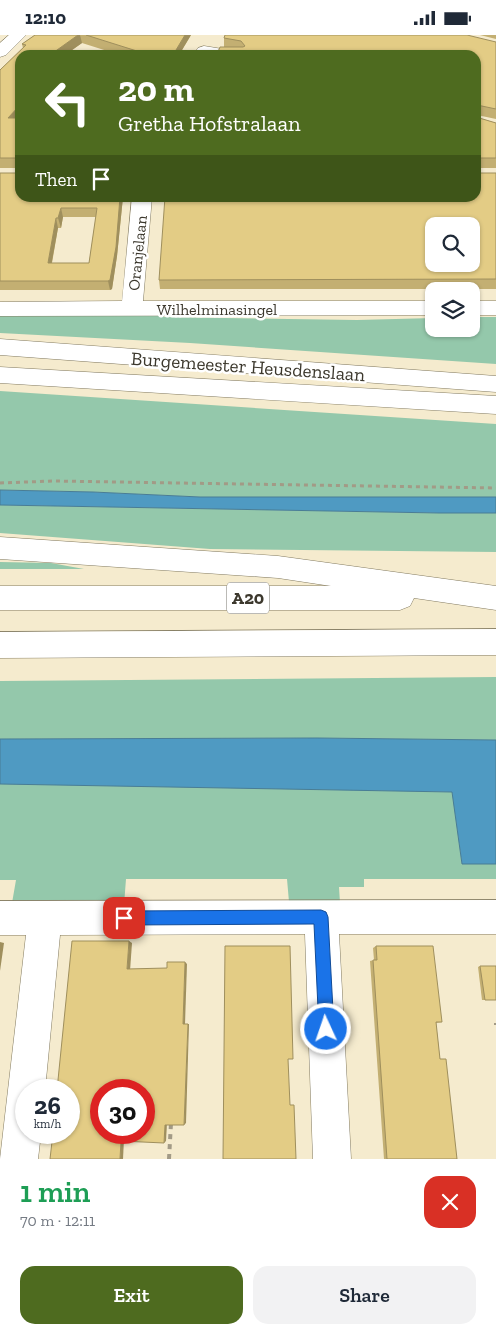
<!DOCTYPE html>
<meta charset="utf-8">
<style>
body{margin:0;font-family:"Zilla Slab",serif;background:#f2f2f3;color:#1f2937;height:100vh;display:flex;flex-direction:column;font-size:19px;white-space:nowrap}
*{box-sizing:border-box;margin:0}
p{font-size:16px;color:#747a83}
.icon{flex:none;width:28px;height:28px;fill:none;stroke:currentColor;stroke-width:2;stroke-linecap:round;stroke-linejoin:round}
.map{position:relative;height:1124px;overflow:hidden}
.side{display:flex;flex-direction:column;background:#fff;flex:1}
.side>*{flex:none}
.hud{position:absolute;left:15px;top:15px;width:466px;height:152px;border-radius:15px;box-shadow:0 1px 4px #0004;background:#4e6b1f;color:#fff;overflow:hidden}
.controls{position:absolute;left:425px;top:182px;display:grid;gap:10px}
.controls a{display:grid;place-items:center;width:55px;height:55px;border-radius:10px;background:#fff;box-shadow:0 1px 4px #0004;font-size:25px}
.speed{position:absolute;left:15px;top:1044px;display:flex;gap:10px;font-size:25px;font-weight:700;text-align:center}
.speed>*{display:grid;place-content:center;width:65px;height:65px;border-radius:50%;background:#fff;box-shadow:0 1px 4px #0004;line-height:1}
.speed small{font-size:12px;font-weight:400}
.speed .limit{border:8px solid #d22;background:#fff;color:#111}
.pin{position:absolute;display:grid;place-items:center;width:42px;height:42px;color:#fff;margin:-21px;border-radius:10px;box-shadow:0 2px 8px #0006}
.me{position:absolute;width:55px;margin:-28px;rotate:357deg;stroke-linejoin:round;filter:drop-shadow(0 0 4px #0008)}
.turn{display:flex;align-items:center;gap:18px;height:105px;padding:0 20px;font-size:22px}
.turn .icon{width:65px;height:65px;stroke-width:2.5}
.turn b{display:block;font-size:35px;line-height:42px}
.then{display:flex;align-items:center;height:48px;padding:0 20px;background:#0003;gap:10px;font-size:19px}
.round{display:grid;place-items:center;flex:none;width:52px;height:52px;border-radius:15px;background:#f2f2f3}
.headline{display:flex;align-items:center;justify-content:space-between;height:85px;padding:0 20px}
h1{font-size:30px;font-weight:600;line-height:38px;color:#1e9e55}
.action{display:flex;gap:10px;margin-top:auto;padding:10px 20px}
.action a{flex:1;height:58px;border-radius:15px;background:#4e6b1f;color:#fff;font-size:20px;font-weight:600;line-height:58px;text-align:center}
.action a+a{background:#f2f2f3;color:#1f2937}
.status{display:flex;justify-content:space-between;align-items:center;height:35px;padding:0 25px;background:#fff;direction:ltr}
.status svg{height:14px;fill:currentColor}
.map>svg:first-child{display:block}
.green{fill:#94c8ab}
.water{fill:#4f9ac2;stroke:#497d95}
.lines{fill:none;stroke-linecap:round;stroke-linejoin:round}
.minor-casing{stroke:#837b61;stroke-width:1}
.major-casing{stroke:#837b61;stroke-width:1}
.highway-casing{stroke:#837b61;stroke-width:1}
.path-far1{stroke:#a29a86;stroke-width:3;stroke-dasharray:4 4;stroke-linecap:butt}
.path{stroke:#a29a86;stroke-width:4;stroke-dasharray:5 5;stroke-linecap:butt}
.minor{fill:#fff;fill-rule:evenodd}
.major{fill:#fff;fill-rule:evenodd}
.highway{fill:#fff;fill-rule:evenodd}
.wall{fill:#c3af72;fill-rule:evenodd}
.shaded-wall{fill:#9f8f5d}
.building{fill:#e3cc85;stroke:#9f8f5d;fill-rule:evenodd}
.route{fill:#1a73e8;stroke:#114b97}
.labels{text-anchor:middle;stroke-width:5;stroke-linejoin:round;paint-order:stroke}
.far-street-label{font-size:16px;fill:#3c382d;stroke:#fff}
.shield{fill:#fff;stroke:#76746c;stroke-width:1}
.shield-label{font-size:18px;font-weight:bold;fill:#3c382d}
.street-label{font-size:19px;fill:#3c382d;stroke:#fff}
</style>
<div class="status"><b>12:10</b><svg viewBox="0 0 49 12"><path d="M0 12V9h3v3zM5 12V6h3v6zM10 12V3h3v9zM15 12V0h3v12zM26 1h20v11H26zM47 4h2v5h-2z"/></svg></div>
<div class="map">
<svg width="496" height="1124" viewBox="0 0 496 1124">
<rect width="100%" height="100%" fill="#f5ebce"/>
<g class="green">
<path d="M164,278V282L357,285L434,283V294H471V282H496V329L190,308L0,298V280Z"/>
<path d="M0,356L496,389V462H200L93,457L0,455Z"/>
<path d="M0,470L439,478H496V517L210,514L0,498Z"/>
<path d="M0,527L51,528L84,534H0Z"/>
<path d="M496,642V705L317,703L0,704V646Z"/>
<path d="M44,748L453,757L462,829H496V844H364V852H339L340,868L289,867L287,844H126L124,870L12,868L16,845H0V749Z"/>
</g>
<g class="water">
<path d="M0,455L93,457L200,462H496V478H439L0,470Z"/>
<path d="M317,703L496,705V829H462L452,757L0,749V704Z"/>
</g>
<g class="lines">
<g class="minor-casing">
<g id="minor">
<path d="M9,0H26L6,20L0,22V8Z"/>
<path d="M204,11L241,17L243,20L198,19L196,16L198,13Z"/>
<path d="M132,162H152L143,266H434V280L0,281V267L122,266Z"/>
<rect x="471" y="266" width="25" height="14"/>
<path d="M496,865V899H339L351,1124H313L305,899L60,900L45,1055H26V1098H41L38,1124H0L26,900H0V866Z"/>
</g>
</g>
<g class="major-casing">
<g id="major">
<path d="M0,304L496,341V357L0,320Z"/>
<path d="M0,332L496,361V379L0,348Z"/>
</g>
</g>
<g class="highway-casing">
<g id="highway">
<path d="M0,502L278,521L496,551V575L414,563L410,571L400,575H0V551H331L278,543L0,524Z"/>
<path d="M496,594V620L0,623V597Z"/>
</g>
</g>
<path class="path-far1" d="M0,448L53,446L496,453"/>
<g class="path">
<path d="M496,988V990"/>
<path d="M169,1124L171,1088"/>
</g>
<use href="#minor" class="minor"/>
<use href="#major" class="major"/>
<use href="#highway" class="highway"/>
</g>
<g class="wall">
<path d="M35,0H191L179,20H120L82,8L65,20H20V82L19,83L20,162H123L117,221L112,254L110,255H0V138H19V133H0V35L23,13L22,9ZM63,182H96L89,228H52L58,193H61Z"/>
<path d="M480,0H496V4Z"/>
<path d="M224,3L496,7V84L477,80L476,82L496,88V133H477V138H496V254H160L159,245L212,20L217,19L224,12Z"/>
<path d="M376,911L442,987L436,988L440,1024L457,1124H384L370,926L374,925L373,913Z"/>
<path d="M480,931H496V965H482L478,932Z"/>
</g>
<g class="shaded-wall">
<path d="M78,0H80L82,8L65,20H50Z"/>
<path d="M185,0H191L179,20H173Z"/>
<path d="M20,70V82L10,92L8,83Z"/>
<path d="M120,162H123L117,221L112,254L110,255L108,246Z"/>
<path d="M61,173L63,182L61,193L58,183Z"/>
<path d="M56,183L58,193L50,237L48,228Z"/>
<path d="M129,906L132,908L130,936L127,934Z"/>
<path d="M0,907L4,908L0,936Z"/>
<path d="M185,927L187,929L185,989H183Z"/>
<path d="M188,989H189L186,1088L184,1090Z"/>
<path d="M167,1088L166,1106L164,1108L165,1090Z"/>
<path d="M124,1104L123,1124H120L121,1106Z"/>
</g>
<g class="building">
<path d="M35,0H78L50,20H20V70L8,83H20V162H120L116,212L110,245L108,246H0V138H19V123H0V35L26,10L22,9ZM61,173H97L89,228H48L56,183H58Z"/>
<path d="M86,0H185L173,20H137L140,17Z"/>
<path d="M225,0H467L496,7V74L477,70L476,82L496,88V123H477V138H496V244L159,245L165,162H476V20H212L213,19H217L220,12H243L245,11L241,6L224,3ZM434,191H471V229H434Z"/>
<path d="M72,906H129L127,934L167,933V927H185L183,989H188L184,1090H165L164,1108L121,1106L120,1124H50L53,1098H69V1055H57ZM101,1055H144V1098H101Z"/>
<path d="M225,911H290L293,1024H288L290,1070H294L296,1124H223Z"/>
<path d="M376,911H433L442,987H436L440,1024H446L457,1124H387L373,925H377Z"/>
<path d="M480,931H496V965H485Z"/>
</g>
<path class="route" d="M321,875L326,877L328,882L334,994L332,999L326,1001L321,999L319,994L314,889L124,890L119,888L117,883L119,878L124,876Z"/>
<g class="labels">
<g class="far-street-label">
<text transform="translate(137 218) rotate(-84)" y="6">Oranjelaan</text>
<text x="217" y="280">Wilhelminasingel</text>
</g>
<rect class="shield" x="227" y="547.5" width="42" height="31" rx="4"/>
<g class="shield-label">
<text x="248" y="569">A20</text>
</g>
<g class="street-label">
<text transform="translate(248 331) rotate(4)" y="7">Burgemeester Heusdenslaan</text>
</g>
</g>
</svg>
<div class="controls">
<a><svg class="icon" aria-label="search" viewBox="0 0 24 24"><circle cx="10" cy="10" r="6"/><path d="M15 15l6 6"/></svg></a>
<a><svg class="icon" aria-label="layers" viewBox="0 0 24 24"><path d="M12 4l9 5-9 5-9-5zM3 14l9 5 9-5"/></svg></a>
</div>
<div class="speed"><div>26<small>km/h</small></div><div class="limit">30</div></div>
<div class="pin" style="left:124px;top:883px;background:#d93025"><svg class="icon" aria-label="arrive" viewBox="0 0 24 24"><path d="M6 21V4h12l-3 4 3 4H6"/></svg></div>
<svg class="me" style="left:326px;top:994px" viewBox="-20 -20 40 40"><circle r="17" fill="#1a73e8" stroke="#fff" stroke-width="3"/><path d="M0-11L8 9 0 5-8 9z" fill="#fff"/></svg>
<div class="hud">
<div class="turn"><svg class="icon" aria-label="left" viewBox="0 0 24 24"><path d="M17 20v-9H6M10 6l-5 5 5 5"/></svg><div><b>20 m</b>Gretha Hofstralaan</div></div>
<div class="then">Then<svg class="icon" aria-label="arrive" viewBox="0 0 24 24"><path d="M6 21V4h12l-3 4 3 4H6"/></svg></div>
</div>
</div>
<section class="side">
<div class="headline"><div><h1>1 min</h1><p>70 m · 12:11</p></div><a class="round" style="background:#d93025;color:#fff"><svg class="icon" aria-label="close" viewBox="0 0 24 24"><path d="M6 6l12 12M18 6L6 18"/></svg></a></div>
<div class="action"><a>Exit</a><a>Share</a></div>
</section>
